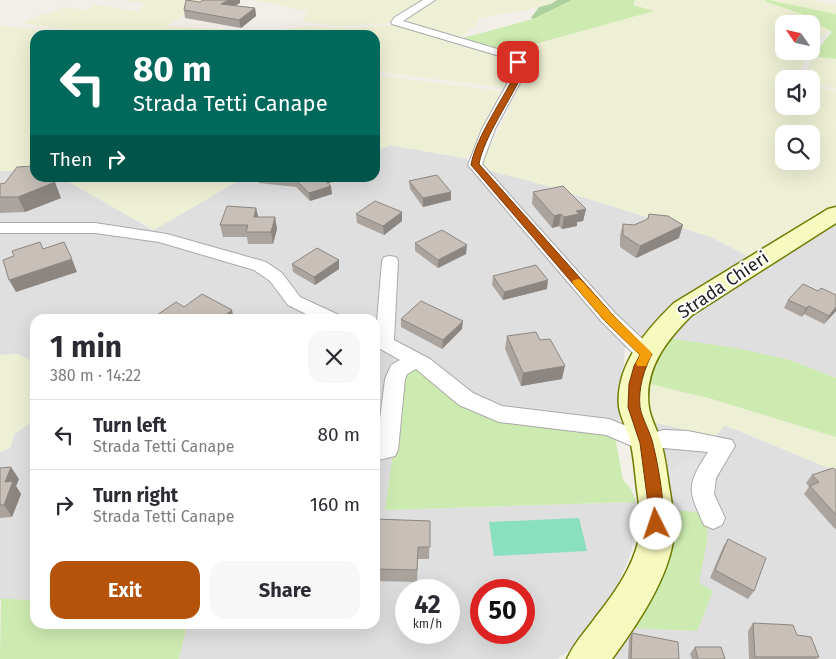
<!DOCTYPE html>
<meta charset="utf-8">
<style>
body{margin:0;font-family:"Fira Sans",sans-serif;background:#f7f7f7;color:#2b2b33;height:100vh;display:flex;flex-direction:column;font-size:19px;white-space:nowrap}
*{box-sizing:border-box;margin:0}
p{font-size:16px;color:#7c7c81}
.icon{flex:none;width:28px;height:28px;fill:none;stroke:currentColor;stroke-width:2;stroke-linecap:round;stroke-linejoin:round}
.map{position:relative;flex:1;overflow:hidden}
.sheet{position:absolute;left:30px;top:314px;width:350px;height:315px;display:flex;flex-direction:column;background:#fff;border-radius:15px;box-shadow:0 5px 20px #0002}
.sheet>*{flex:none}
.top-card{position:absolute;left:30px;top:30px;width:350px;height:152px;border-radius:15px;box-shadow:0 5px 20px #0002;background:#00695c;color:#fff;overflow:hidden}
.needle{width:32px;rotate:304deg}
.controls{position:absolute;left:775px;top:15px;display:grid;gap:10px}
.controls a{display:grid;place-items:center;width:45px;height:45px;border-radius:10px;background:#fff;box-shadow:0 5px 20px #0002;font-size:25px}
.speed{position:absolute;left:395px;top:579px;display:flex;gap:10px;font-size:25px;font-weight:700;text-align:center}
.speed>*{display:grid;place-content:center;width:65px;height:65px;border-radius:50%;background:#fff;box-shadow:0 5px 20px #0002;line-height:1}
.speed small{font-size:12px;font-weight:400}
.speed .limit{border:8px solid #d22;background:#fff;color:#111}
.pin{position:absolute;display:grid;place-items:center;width:42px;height:42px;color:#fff;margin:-21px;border-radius:10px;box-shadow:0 2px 8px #0006}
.me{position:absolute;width:55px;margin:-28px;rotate:356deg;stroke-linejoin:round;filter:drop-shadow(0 0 4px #0008)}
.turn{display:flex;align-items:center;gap:18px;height:105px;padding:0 20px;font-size:22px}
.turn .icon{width:65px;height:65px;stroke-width:2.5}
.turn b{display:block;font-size:35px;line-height:42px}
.then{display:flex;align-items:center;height:48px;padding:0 20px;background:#0003;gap:10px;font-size:19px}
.round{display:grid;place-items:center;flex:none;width:52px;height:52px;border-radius:15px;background:#f7f7f7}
.overview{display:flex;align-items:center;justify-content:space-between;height:85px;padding:0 20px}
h1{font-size:30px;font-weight:700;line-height:38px}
.action{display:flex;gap:10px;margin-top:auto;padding:10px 20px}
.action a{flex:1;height:58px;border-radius:15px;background:#b45309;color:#fff;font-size:20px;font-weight:700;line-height:58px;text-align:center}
.action a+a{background:#f7f7f7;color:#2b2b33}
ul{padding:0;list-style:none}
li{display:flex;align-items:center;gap:15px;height:70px;padding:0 20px;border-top:1px solid #e1e1e2}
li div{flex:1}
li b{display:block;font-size:19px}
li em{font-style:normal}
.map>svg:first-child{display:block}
.residential{fill:#e0dfdf;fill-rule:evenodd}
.farmland{fill:#eef0d5;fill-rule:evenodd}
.grass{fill:#cdebb0}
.forest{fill:#add19e}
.pitch{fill:#88e0be}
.parking{fill:#e2e2e2}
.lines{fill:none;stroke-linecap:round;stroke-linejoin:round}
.minor-casing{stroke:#a9a9a9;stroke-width:2}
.secondary-casing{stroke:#707d05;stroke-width:3}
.minor{fill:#fff;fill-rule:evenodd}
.secondary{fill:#f7fabf;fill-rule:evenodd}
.wall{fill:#aba49e}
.shaded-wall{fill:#8b8681}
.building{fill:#c7bfb8;stroke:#8b8681}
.route{fill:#b45309;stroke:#753606}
.slow{fill:#f59e0b}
.labels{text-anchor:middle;stroke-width:4;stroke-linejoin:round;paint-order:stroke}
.street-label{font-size:18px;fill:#222;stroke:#fff}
</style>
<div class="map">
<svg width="836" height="659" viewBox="0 0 836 659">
<rect width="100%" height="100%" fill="#f2efe9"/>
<g class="residential">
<path d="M389,145L464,158L490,171L531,181L711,237L749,257L836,208V378L790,360L646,337L625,348L619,426L385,510L636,502L632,550L610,603L570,650L557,659H179L187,624H375V319H35V362L17,354L0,355V171L16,170L35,178H62L153,230L243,178H375V147L381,149ZM406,590H449V632H406ZM481,590H524V632H481Z"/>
<path d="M35,419V601L0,600V452L10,448L14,435Z"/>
<path d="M653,422L715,437L724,425L836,471V659H604L670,550L675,523Z"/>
</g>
<g class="farmland">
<path d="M122,0H209L165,26L272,32L304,26L351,28L396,25L503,55L517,67L506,87L503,88L375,71V35H108L23,23L39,15L50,14L63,7L86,10L95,5L137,11L146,4Z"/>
<path d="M255,0H427L388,23L345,26L302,22L307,11Z"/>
<path d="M436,0H557L551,4L521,11L478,18V22L469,31L459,37L454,38L405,23L403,20L407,16Z"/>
<path d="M635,0H812L836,5V14L765,1L802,14L829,30L811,44V24H784V51H807L799,79H784V106H811V86L836,92V125L834,127L836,128V208L750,257L711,237L531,181L490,171L483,164V157L494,140L528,68L525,62L506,52L653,11L632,5ZM784,134H811V161H784Z"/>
<path d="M0,25L74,35H35V171H0Z"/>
<path d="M812,56L836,59V89L811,83V79H805V75Z"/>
<path d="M375,75L494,90L503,94L471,156L464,158L390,145L381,149L375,147Z"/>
<path d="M62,178H243L154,230Z"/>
<path d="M17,354L35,362V419L14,435L10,448L0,452V355Z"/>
<path d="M646,383L712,399L836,437V471L725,425L715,437L653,422L645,406Z"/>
</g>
<g class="grass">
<path d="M572,0H635L633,5L654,11L506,52L459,39L533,19Z"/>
<path d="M768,0L836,14V59L812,56L832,32L802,14L764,1Z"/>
<path d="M668,338L736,348L790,360L836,378V437L712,399L646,383L653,359Z"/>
<path d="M416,367L467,405L611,434L616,442L623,480L631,489L636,502L385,510L405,372Z"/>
<path d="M671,510L708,513L707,541L699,583L713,591L697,631L630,628L670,550L675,523Z"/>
<path d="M1,598L35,601V624H187L179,659H0Z"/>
</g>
<path class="forest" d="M557,0H572L533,19L531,18L539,7L551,4Z"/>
<path class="pitch" d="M579,518L587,551L494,556L489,522Z"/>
<path class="parking" d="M690,457L710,459L694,490L697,511L673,509L670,472L680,462Z"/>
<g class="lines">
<g class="minor-casing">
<g id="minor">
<path d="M423,0H435L403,21L511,53L522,60L528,68L495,129L482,164L615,313L653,349L656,354L653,359L646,361L639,359L601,321L468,165L482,129L516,68L503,57L392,24L391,22L395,17Z"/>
<path d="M0,223H95L167,234L266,262L282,273L300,297L339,315L341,319H316L288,305L270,281L254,270L159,242L95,233H0Z"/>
<path d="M390,256L396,257L398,261L394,340L430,359L473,393L502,406L609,419L647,434L664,430L688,431L732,440L735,446L716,478L714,494L725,518L722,525L713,529L704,525C688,490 686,486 708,452L664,448L646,452L606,435L499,422L459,405L416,369L407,374L405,379L398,450L395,456L375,461V443H377L385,379L391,365L400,360L375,346L382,261L384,257Z"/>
</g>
</g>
<g class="secondary-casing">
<path id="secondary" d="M836,207V223L692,315C667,340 643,369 649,408C651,420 658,431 661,443C666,459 667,476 670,492C672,506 675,520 674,534C670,577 637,625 612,659H567C574,643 585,632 595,618C614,594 632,569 639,539C642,522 639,505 637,489C635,473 634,456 630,440C627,429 621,419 619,407C615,366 646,330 674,303L828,209Z"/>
</g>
<use href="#minor" class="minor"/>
<use href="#secondary" class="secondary"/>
</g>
<g class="wall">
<path d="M200,2L240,3L235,6L255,8L256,16L241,28L185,18L184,10Z"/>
<path d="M258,178H336V181L328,183L332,194L310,201L296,187L259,183Z"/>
<path d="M409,181L451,192V200L423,207L410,189Z"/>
<path d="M0,184L61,198L25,212L0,213Z"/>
<path d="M533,192L586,209L583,221L577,222V226L562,229L559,226L552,228L532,204Z"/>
<path d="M256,208L258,217H275L277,229L273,244H248L247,237H223L220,225Z"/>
<path d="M356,214L402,221L384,235L357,223Z"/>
<path d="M649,214L679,238L636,258L620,247V236L623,224L634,225L647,220Z"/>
<path d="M415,243L466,254L438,268L415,251Z"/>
<path d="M339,260V269L315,285L293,272L292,264Z"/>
<path d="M493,276L547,289L503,300L492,285Z"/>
<path d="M818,291L836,295V311L824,324L804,314L802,317L784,308L788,300Z"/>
<path d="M401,319L462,329L442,349L401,327Z"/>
<path d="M507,336L540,340L562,379L521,386L505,349Z"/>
<path d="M0,468L19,479L16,486L21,494L12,517L0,518Z"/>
<path d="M836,470V529H835L804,494L809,487L806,483L812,475Z"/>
<path d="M375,519L430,521L429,559H418L417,582L375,581Z"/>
<path d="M728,539L754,591L748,599L710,578L723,547Z"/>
<path d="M753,623L797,635L819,657L817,659H749L748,631Z"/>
<path d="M632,633L679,659H628L629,639Z"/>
<path d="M695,647L725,659H692L690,654Z"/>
</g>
<g class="shaded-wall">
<path d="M229,0H240V3L223,12L221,4Z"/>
<path d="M255,8L256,16L241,28L239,20Z"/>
<path d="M321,178H336V181L322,185Z"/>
<path d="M342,178H350L342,180Z"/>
<path d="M55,182L61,198L25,212L18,197Z"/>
<path d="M331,186L332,194L310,201L309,193Z"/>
<path d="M451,192V200L423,207V198Z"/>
<path d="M256,208L259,220L254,217Z"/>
<path d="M586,209L583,221L577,222V226L562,229L564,217L576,211Z"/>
<path d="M402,212V221L384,235L383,226Z"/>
<path d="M561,214L559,226L552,228L554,216Z"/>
<path d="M275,217L277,229L273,244L271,232Z"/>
<path d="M683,225L679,238L636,258L640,246Z"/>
<path d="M467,245L466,254L438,268V260Z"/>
<path d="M72,259L77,272L16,292L9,280Z"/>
<path d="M339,260V269L315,285L314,277Z"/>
<path d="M548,280L547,289L503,300L504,292Z"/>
<path d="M809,306L804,314L802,317L806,308Z"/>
<path d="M836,307V311L824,324L829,316Z"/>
<path d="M232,310L234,319H220Z"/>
<path d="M463,321L462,329L442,349L443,340Z"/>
<path d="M565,366L562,379L521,386L523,373Z"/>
<path d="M11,467L19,479L16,486L21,494L12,517L4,505L5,482Z"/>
</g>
<g class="building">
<path d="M186,0L200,2L203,0H229L221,4L255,8L239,20L184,10Z"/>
<path d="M35,166V178H49L55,182L18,197H0V184L5,183L17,167Z"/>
<path d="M437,175L451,192L423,198L409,181Z"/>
<path d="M280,178H322L331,186L309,193L295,179Z"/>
<path d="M563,186L586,209L576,211L579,214L564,217L561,214L554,216L533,192Z"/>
<path d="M375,201L402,212L383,226L356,214Z"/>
<path d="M227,206L256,208L254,217H275L271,232H246L248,225H220Z"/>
<path d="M649,214L668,216L683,225L640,246L623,235V224L634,225L648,219Z"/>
<path d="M442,230L467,245L438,260L415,243Z"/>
<path d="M40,242L43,249L64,242L72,259L9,280L3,260L14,256L12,251Z"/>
<path d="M317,248L339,260L314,277L292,264Z"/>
<path d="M536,265L548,280L504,292L493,276Z"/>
<path d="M803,284L818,291L821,288L836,295V307L829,316L809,306L806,308L788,300Z"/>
<path d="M202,294L232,310L220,319H164L157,315L176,302L184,307Z"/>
<path d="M421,301L463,321L443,340L401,319Z"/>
<path d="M536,332L540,340L550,339L565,366L523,373L507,336Z"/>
<path d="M11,467L5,482L13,481L4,505H0V468Z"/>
<path d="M833,468L836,470V515L810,486L819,482L812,475Z"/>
<path d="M375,519L430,521V547H418L417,570L375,569Z"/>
<path d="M728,539L766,558L754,591L715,570Z"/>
<path d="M753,623L793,625L797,635L811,637L819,657H755Z"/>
<path d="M632,633L678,642L679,659H631Z"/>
<path d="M695,647H721L725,659H698Z"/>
</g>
<path class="route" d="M518,59L525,68C513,97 484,136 479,164L612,314L652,354C644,369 638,389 640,407C642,419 650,431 653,444C657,460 668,515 661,528L656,530L651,528L649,524V511L640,443L628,407L629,384L634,366L640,355L604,320L471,165C476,136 505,97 518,68L515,62Z"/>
<path class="slow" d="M578,279L581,280L612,314L650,351L652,354L646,366H637L636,363L640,355L604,320L574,285L572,282L574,280Z"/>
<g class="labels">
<g class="street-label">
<text transform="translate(723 285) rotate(-34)" y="6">Strada Chieri</text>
</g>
</g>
</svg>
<div class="controls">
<a><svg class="needle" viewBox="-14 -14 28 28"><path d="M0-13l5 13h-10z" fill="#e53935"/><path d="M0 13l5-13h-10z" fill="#7c7c81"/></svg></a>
<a><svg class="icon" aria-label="sound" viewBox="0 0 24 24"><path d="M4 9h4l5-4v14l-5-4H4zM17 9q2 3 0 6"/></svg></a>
<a><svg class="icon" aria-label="search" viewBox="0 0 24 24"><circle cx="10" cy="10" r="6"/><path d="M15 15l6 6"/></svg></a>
</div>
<div class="speed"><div>42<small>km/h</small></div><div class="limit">50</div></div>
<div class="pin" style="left:518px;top:62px;background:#d93025"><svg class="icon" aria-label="arrive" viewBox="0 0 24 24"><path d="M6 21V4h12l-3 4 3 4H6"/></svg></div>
<svg class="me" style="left:656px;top:524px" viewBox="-20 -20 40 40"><circle r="19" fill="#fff"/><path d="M0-13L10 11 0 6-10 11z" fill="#b45309"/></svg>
<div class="top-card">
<div class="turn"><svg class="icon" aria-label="left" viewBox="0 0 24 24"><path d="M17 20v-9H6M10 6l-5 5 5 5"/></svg><div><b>80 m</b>Strada Tetti Canape</div></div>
<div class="then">Then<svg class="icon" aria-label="right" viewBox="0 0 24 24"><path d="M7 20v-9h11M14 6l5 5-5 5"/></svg></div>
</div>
<section class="sheet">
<div class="overview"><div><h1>1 min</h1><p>380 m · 14:22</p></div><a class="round"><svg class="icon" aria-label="close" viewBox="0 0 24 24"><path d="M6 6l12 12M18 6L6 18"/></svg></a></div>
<ul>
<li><svg class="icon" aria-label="left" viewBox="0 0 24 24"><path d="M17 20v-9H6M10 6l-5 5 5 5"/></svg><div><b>Turn left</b><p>Strada Tetti Canape</p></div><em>80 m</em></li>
<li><svg class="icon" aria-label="right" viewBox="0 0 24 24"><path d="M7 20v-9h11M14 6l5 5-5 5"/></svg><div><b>Turn right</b><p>Strada Tetti Canape</p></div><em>160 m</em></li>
</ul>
<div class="action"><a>Exit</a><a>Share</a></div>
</section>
</div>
